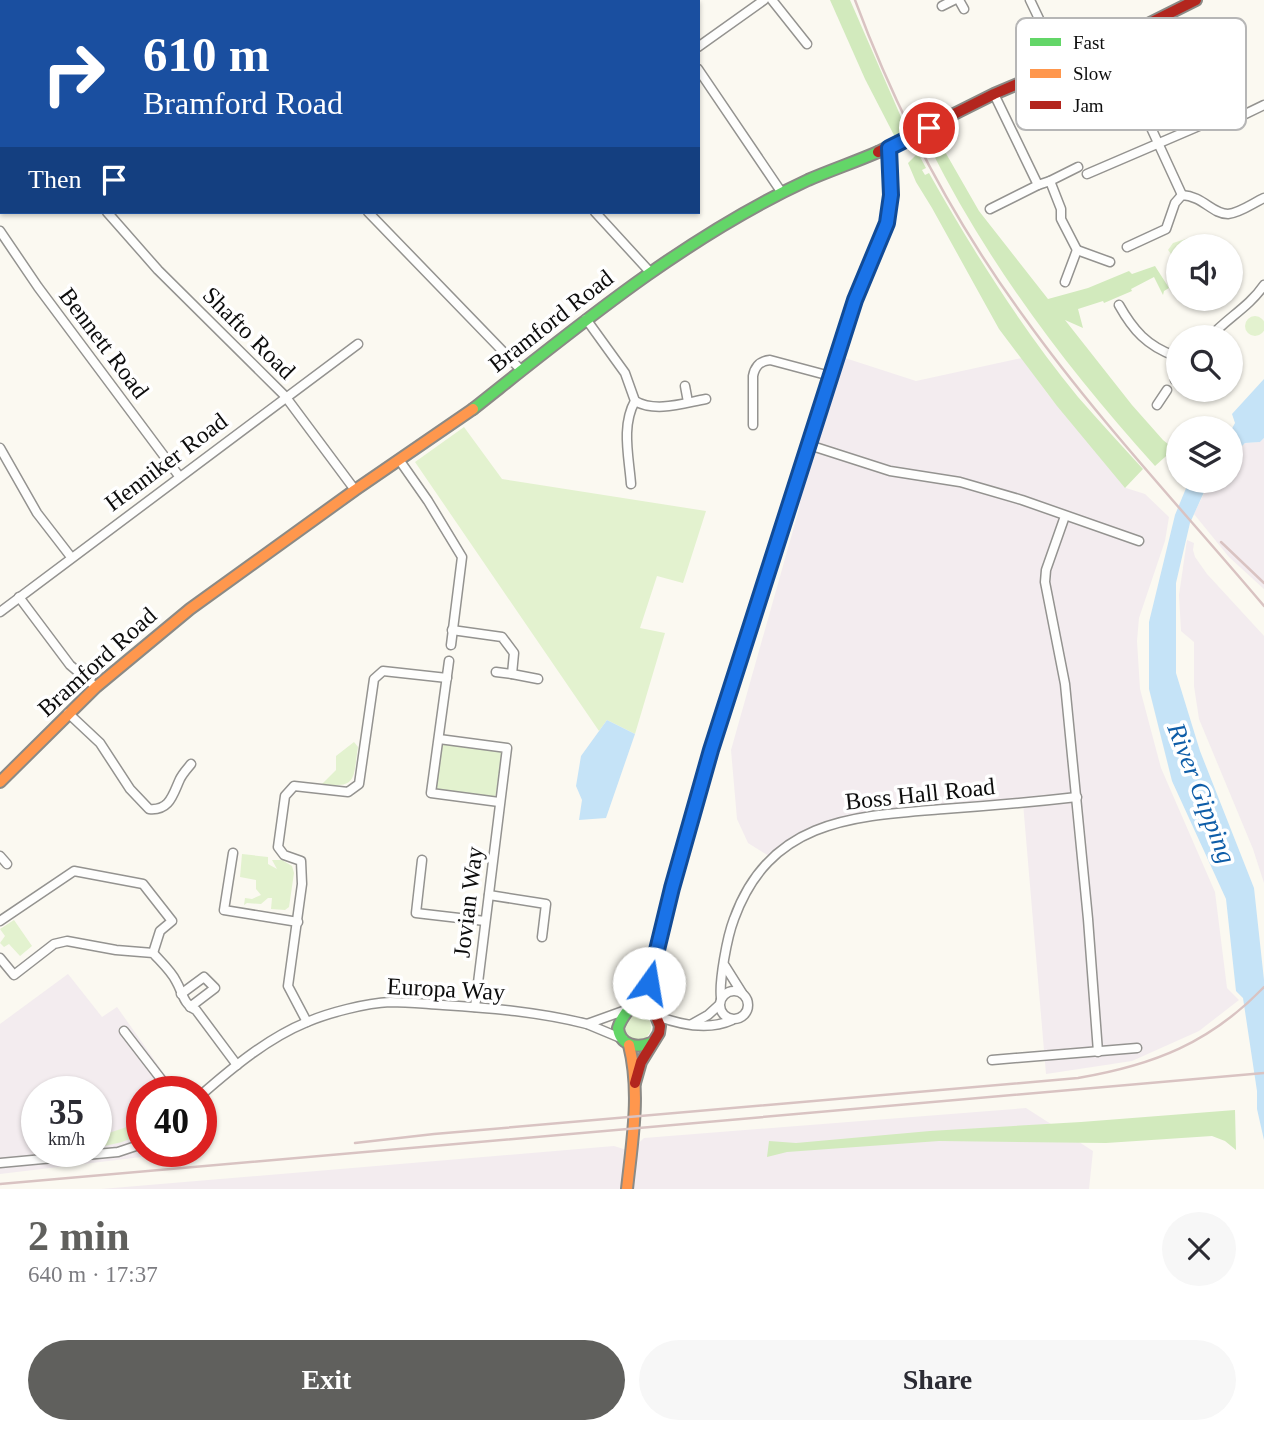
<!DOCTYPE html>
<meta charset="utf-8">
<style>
body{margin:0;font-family:Georgia,serif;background:#f7f7f7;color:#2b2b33;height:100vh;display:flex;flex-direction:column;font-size:26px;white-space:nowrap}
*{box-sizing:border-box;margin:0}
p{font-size:23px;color:#7c7c81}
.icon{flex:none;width:38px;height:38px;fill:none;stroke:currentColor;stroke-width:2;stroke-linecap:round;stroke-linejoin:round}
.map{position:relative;height:1189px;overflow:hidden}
.side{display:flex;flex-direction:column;background:#fff;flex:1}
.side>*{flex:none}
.banner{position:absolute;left:0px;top:0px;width:700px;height:214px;box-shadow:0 2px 5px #0004;background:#1a4fa0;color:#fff;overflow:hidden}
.controls{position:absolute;left:1166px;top:234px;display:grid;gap:14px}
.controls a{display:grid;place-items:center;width:77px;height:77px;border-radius:50%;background:#fff;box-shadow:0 2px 5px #0004;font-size:35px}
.speed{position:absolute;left:21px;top:1076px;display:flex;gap:14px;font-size:35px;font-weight:700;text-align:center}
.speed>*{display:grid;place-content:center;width:91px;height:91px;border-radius:50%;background:#fff;box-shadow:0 2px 5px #0004;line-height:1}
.speed small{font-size:18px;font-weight:400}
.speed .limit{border:10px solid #d22;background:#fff;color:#111}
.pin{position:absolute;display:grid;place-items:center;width:60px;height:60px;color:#fff;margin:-30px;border:4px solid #fff;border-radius:50%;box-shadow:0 2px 7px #0007}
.me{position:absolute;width:77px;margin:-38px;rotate:13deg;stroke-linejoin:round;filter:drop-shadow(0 0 5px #0008)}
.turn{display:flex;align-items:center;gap:24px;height:147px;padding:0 28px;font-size:32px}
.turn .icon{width:91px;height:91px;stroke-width:2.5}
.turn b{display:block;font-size:49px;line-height:60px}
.then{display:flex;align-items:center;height:66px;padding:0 28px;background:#0003;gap:14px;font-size:26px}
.round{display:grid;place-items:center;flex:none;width:74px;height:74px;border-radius:37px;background:#f7f7f7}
.head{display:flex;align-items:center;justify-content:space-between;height:119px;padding:0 28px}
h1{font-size:42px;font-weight:700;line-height:52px;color:#60605d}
.cta{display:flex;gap:14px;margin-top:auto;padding:14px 28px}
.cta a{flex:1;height:80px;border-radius:42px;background:#60605d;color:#fff;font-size:28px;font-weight:700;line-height:80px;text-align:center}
.cta a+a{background:#f7f7f7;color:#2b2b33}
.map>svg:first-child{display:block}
.industrial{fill:#f3ecef;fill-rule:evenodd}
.green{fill:#e3f2cf}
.forest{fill:#d2eabd}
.water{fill:#c5e3f7}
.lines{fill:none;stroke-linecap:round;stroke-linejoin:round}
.street-casing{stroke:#949390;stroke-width:11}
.fast-casing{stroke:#8b8a86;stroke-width:14}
.slow-casing{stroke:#8b8a86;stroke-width:14}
.jam-casing{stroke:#8b8a86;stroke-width:14}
.street{stroke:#fefefd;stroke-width:8}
.fast{stroke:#63d668;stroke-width:10}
.slow{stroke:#ff974d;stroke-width:10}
.jam{stroke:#b3261e;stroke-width:10}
.rail{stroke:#d9c3c2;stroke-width:2.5}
.route-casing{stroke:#114b97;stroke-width:18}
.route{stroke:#1a73e8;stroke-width:12}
.labels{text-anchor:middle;stroke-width:7;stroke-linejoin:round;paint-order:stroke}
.street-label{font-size:24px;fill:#0d0d0d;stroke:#fff}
.water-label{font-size:26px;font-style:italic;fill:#0e5da8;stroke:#fff}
.key{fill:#fff;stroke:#b6b6b6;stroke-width:2}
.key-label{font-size:19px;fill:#0d0d0d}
</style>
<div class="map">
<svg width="1264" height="1189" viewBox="0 0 1264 1189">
<rect width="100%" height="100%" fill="#fbf9f1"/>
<g class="industrial">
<path d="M845,358L916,381L1022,358L1047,393L1126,488L1145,494L1169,517L1165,541L1139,618L1137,641L1140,689L1161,768L1215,892L1227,988L1239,1000L1199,1031L1132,1061L1046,1074L1023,803L844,820L769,856L748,843L737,819L731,750L799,509L809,445L835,363Z"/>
<path d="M1264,438V589L1229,557L1194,514L1210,481H1230V458L1245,443L1260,442Z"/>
<path d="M1187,540L1194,543L1193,550L1195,557L1207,574L1264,636V883L1253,849L1199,719L1194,686V642L1181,631L1179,595Z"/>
<path d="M68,974L102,1017L117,1007L177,1092H142V1152H151L150,1156L0,1174V1024ZM37,1092H96V1152H37Z"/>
<path d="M1026,1108L1093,1151L1089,1189H101L614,1146L630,1151L644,1138Z"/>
</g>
<g class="green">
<path d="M16,0H128L18,2Z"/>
<path d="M1195,236L1206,247H1178V263L1168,250L1173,243Z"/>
<circle cx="1255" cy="326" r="10"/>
<path d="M464,427L502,479L706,511L683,583L657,576L640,628L665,633L635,734L607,720L599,731L415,462Z"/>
<path d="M354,742L358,747C353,778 358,789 322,784L336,770V756Z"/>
<path d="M441,743L502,752L495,799L435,790Z"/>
<path d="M242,854L268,857V864L277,869L272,860H282L292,866L294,873L289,907L285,910L271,909L272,898H268L261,904L247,903L244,905L245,898L252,899L261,895L256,889V880L240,877Z"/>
<path d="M14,920L32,946L20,956L9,944L4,947L0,943L5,936L0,929Z"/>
<circle cx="638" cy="1027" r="13"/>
<path d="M142,1118V1134L122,1142L96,1148V1137L124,1128Z"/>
</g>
<g class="forest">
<path d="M830,0H850L908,133L896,139L865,79Z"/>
<path d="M940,143L979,211L1048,299L1088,288L1129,271L1132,274L1155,266L1169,288L1164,291L1163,295L1154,277L1131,289L1132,291L1104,303L1103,301L1078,309L1083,328L1065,320L1132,405L1163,440L1174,449L1155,466C1068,370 988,264 930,148Z"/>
<path d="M918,153L926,168L922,170L925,175L929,173C973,251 1021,327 1078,397C1099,421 1121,445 1143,469L1125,488L1057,406L999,329L932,208L916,182L908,163Z"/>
<path d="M1235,1110L1236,1150L1225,1141L1212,1136L1106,1143L939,1141L787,1152L767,1157L769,1141L796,1143L930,1131L1081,1122Z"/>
</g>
<g class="water">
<path d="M1264,379V438L1260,442L1245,443L1230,458V432L1235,423L1232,414Z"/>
<path d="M1189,481H1209L1190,523L1176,583V673L1200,751L1254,888L1264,980V1140L1257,1109V1091L1243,998L1236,991L1226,899L1172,781L1149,689V622L1175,515Z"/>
<path d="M607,720L635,734L606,818L579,820L582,800L576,786L581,756Z"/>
</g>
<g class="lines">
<g class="street-casing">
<g id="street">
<path d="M8,0L9,2"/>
<path d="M392,0L393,2"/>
<path d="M544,0L545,2"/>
<path d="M772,0L807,44"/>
<path d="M959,0L964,9"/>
<path d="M1030,0L1061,65"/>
<path d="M335,2L337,0"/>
<path d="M942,6L954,0"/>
<path d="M1112,43L1182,195"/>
<path d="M698,47L764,0"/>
<path d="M698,69L782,193"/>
<path d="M994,94L1038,185L1050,181L1061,209V219L1077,250"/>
<path d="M1087,174L1220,117L1233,120L1264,105"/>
<path d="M1050,181L1078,167"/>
<path d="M990,209L1038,185"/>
<path d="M107,212L158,270L285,396L355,490"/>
<path d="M368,212L521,370"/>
<path d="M595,212L650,272"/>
<path d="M0,231L38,287L179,476"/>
<path d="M1127,247L1166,229L1175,203L1182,195C1203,196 1212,214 1228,214C1240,213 1253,203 1264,198"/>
<path d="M1065,282L1077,250L1110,262"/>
<path d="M1119,305C1133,330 1147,346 1175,356L1178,354"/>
<path d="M586,319L625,373L635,401C621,426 629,457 631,484"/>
<path d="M1209,338C1227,318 1249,307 1264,285"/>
<path d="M1175,380L1178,375"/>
<path d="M685,386L688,402"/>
<path d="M635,401C656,413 684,403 706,399"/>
<path d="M1157,405L1167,390"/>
<path d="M753,425V376C755,366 760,361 770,360L830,376"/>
<path d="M809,445L890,471L960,482L1022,500L1139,541"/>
<path d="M0,448L37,513L71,557"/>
<path d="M400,461L428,501L462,557L451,645"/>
<path d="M1065,516L1046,570L1045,582L1065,684L1088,919L1098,1052"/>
<path d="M19,597L70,665L96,687"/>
<path d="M0,612L358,344"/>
<path d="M452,630L502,637L514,653L512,674L538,679"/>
<path d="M449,661L431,793L499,802"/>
<path d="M496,672L512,674"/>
<path d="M68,713L100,743L130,789L149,809C170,811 173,794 180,779C183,773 187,769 191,764"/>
<path d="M439,739L507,748L475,1007"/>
<path d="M233,853L224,910L298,922"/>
<path d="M0,856L7,864"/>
<path d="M422,860L416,913L485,921"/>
<path d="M489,895L546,904L542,937"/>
<path d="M0,921L74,871L143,884L172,921L160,931L153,953"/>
<path d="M0,958L14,975L54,944L67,941L116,950L153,953C161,962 171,971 176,981C183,993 183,1004 196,1010L237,1065"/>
<path d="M725,966L742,993"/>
<circle cx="734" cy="1005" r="14"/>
<path d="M181,994L204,977L215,988L190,1007"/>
<path d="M721,998C719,981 727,937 734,919C770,819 854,816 944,809C989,806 1033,802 1077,797"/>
<path d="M657,1016C681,1025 708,1031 732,1020"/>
<path d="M307,1022L288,986L302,884L301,861L284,855L278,847L285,796L294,786L348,792L359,784L374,679L383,671L447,678"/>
<path d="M692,1024L708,1015L719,1005"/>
<path d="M124,1031L171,1092"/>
<path d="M623,1039L587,1024L626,1010"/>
<path d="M992,1060L1137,1048"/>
<path d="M201,1095C233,1067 268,1038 307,1022C328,1013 366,1003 390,1002C408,1002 426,1004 443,1005C491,1008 540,1012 587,1024"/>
<path d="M0,1163L118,1152L142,1144"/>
</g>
</g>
<g class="fast-casing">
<g id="fast">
<path d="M473,409C579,325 685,237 808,180C831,170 855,162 878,152"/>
<path d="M649,983C640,999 623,1011 618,1028C620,1045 636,1049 651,1043"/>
</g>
</g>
<g class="slow-casing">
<g id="slow">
<path d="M150,2L153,0"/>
<path d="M0,70L2,69"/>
<path d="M768,572L855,300L887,223L891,195L889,148"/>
<path d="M0,782L96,687L190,609L355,490L473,409"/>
<path d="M627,1189C632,1141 641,1093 629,1045"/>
</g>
</g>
<g class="jam-casing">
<g id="jam">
<path d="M878,152L994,94L1088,54L1196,0"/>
<path d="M635,1083L641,1062L659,1033L660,1026L650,1002L649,983L672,888L711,750L768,572"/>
</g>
</g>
<use href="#street" class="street"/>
<use href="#fast" class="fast"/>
<use href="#slow" class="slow"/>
<use href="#jam" class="jam"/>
<g class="rail">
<path d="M855,0C897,113 953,220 1024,317C1097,419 1183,510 1264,606"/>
<path d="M1221,542L1264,583"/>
<path d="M355,1143L434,1134L1078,1078C1154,1065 1210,1043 1264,987"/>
<path d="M0,1184L1264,1073"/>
</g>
</g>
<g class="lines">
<g class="route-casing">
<path id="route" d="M649,983L672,888L711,750L855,300L887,223L891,195L889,148L929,128"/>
</g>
<use href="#route" class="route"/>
</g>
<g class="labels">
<g class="street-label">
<text transform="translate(551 321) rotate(-38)" y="8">Bramford Road</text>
<text transform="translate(249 333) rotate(45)" y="8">Shafto Road</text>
<text transform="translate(104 343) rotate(53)" y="8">Bennett Road</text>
<text transform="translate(166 462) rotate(-37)" y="8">Henniker Road</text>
<text transform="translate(97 662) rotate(-42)" y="8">Bramford Road</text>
<text transform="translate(920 794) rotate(-6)" y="8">Boss Hall Road</text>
<text transform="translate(468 902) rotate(-83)" y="8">Jovian Way</text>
<text transform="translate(446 989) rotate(3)" y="8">Europa Way</text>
</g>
<g class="water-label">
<text transform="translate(1202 793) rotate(69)" y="9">River Gipping</text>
</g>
</g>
<rect x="1016" y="18" width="230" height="112" rx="10" class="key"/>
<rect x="1030" y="38" width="31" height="8" fill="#63d668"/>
<rect x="1030" y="69" width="31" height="9" fill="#ff974d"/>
<rect x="1030" y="101" width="31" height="8" fill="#b3261e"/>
<g class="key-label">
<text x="1073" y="49">Fast</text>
<text x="1073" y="80">Slow</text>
<text x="1073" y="112">Jam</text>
</g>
</svg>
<div class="controls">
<a><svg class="icon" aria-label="sound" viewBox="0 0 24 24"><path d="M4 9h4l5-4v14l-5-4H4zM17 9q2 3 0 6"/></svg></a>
<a><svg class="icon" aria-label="search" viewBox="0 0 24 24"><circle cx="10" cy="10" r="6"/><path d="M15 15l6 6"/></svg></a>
<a><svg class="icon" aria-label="layers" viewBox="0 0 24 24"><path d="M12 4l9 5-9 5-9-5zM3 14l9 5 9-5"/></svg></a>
</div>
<div class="speed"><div>35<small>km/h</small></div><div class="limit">40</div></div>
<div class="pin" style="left:929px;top:128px;background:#d93025"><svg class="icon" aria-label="arrive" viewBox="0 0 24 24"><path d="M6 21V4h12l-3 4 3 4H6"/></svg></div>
<svg class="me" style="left:649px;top:983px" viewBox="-20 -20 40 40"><circle r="19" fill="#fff"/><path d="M0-13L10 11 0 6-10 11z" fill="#1a73e8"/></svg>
<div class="banner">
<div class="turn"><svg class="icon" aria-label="right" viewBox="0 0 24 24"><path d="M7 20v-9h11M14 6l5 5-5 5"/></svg><div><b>610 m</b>Bramford Road</div></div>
<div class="then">Then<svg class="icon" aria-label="arrive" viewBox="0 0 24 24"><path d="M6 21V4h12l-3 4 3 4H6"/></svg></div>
</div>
</div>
<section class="side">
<div class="head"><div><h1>2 min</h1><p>640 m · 17:37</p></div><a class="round"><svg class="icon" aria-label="close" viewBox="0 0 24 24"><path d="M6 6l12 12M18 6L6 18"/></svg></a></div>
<div class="cta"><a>Exit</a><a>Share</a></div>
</section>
